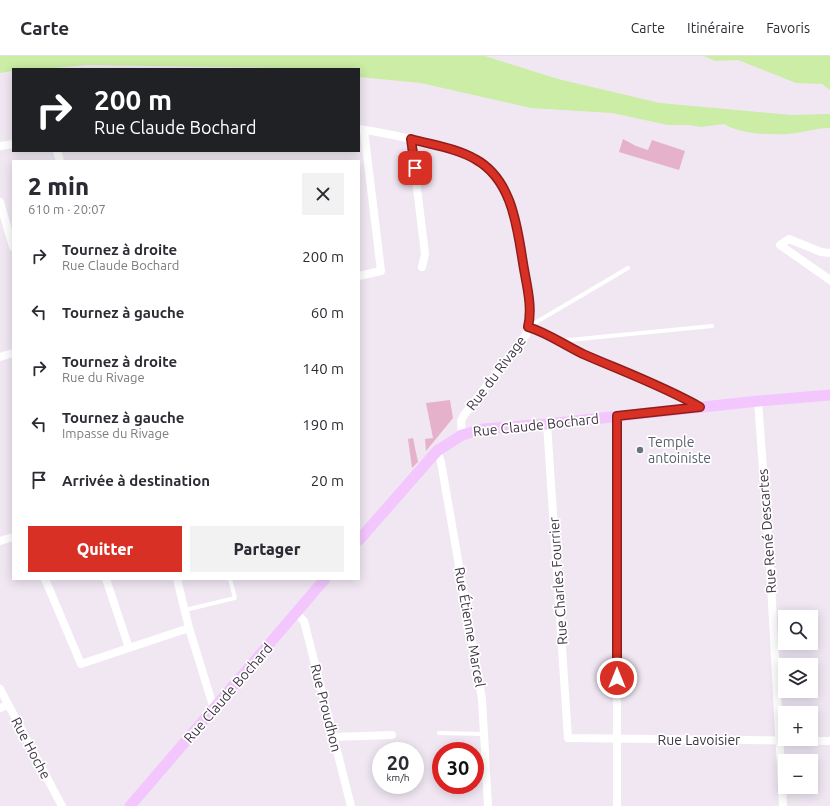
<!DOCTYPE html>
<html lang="fr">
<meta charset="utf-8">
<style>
body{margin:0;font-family:Ubuntu,sans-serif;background:#f2f2f3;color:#2b2b33;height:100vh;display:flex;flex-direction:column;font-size:15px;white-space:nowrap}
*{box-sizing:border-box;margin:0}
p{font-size:13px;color:#7c7c81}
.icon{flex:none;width:22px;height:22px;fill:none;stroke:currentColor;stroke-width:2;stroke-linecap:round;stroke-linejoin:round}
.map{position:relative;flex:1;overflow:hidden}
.side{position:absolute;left:12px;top:104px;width:348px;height:420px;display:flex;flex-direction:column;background:#fff;border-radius:0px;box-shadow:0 2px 10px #0003}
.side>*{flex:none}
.banner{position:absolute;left:12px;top:12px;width:348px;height:84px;border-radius:0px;box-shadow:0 2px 10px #0003;background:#202124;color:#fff;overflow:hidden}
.buttons{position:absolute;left:778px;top:554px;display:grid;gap:8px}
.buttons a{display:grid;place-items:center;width:40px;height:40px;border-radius:0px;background:#fff;box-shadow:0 2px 10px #0003;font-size:20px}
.speed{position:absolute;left:372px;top:686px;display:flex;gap:8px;font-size:20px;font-weight:700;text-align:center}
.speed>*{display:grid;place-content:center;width:52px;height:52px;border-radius:50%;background:#fff;box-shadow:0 2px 10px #0003;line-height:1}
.speed small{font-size:10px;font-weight:400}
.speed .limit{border:6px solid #d22;background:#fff;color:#111}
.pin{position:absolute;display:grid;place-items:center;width:34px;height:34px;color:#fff;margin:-17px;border-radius:8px;box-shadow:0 2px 6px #0006}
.me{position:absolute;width:44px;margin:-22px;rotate:0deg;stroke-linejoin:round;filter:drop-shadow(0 0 3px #0008)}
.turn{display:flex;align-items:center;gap:14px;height:84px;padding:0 16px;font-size:18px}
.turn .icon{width:52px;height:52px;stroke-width:2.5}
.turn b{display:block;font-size:28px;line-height:34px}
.round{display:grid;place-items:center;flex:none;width:42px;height:42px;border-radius:0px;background:#f2f2f3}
.overview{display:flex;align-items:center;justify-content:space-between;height:68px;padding:0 16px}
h1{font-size:24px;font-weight:800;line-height:30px}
.primary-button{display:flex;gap:8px;margin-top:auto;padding:8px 16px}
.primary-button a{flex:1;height:46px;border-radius:0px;background:#d93025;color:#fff;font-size:16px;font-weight:800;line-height:46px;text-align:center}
.primary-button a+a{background:#f2f2f3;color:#2b2b33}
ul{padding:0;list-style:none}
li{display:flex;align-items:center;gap:12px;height:56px;padding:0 16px}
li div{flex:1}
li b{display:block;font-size:15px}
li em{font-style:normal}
header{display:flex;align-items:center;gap:24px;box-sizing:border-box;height:56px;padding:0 20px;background:#fff;border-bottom:1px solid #e1e1e2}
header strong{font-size:19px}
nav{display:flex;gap:22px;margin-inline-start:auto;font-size:14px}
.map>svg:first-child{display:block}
.green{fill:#e6b1ca}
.water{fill:#cbeda5}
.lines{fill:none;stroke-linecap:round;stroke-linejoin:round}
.lane{stroke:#fff;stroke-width:4}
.street{stroke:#fff;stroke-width:8}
.secondary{stroke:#f3c7fd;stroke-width:11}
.route-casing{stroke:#8d1f18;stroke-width:10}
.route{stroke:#d93025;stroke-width:7}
.worship-dot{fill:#6b7280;stroke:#fff;stroke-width:1.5}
.labels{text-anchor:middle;stroke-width:3.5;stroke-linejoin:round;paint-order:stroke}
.street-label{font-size:14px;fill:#403645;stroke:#fff}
.worship-label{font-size:14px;fill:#5b616d;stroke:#fff;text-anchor:start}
</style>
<header>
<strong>Carte</strong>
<nav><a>Carte</a><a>Itinéraire</a><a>Favoris</a></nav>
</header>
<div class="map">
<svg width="830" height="750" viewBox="0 0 830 750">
<rect width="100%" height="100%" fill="#f0e7f3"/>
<g class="green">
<path d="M623,83L636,90L648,94L652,84L685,95L679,114L619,96Z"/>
<path d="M450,344L453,362L426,395L425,383L433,382L426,347Z"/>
<path d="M413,382L418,406L412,412L408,383Z"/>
</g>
<g class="water">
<path d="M0,0H485L558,23L660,47L791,59L830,58V72C816,72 801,77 787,78C767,79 741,78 724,68L701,71L689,69H668L612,57L531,52L421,27L359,21V13L88,9L42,13H13V15L0,17Z"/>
<path d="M704,0H830V34L822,28L796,27L738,4L715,5Z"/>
</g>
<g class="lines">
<g class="lane">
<path d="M528,271L539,274L573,293L696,349"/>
<path d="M528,271L628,212"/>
<path d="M559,285L712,270"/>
<path d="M185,554L235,542L230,523"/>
<path d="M439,677L484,678"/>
</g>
<g class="street">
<path d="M359,73C386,77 413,83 439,90C451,94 465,96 476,103C487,110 499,122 505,134C516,155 518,178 522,201C526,227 533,253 526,279L464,359L461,365L462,379"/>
<path d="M411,83L425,198L422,211"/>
<path d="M0,90L13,88"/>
<path d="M57,95L60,105"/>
<path d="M0,146L13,191"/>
<path d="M830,197L821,196L789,183L780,189L830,224"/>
<path d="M359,220L381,215L364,74"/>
<path d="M0,301L13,297"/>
<path d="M758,345L770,509L783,750"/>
<path d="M617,360V750"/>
<path d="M547,368L568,682L830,685"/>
<path d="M437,395L441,406L482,643L488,750"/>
<path d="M0,485L13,481"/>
<path d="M45,523L81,608L189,572"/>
<path d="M106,523L129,592"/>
<path d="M177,523L189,572L214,653"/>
<path d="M296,557L304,565L351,750"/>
<path d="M0,633L62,750"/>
<path d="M0,652L8,649"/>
<path d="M333,681L392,679"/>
</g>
<g class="secondary">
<path d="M359,484L437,395L462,379L483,373L547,368L758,345L830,339"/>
<path d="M130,750L325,523"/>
</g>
</g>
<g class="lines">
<g class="route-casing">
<path id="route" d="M415,112L411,83C432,89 456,92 475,103C512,123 517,170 523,207C526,227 533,250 528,271C548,277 564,289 583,298C622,315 663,330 700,351L617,360V622"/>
</g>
<use href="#route" class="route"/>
</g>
<circle class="worship-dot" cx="640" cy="394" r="4"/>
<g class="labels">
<g class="street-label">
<text transform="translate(496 317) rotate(-53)" y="5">Rue du Rivage</text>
<text transform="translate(536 369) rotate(-6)" y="5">Rue Claude Bochard</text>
<text transform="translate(767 475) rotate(-94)" y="5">Rue René Descartes</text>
<text transform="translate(558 525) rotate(-94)" y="5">Rue Charles Fourrier</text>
<text transform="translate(470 571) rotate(80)" y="5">Rue Étienne Marcel</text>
<text transform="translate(228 637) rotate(-49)" y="5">Rue Claude Bochard</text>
<text transform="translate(326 652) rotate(76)" y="5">Rue Proudhon</text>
<text x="699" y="689">Rue Lavoisier</text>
<text transform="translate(31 692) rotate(62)" y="5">Rue Hoche</text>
</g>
<g class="worship-label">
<text x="648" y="391">Temple<tspan x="648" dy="16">antoiniste</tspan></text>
</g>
</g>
</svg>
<div class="buttons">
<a><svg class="icon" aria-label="search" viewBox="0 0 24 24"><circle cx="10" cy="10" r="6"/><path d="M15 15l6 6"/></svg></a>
<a><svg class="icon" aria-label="layers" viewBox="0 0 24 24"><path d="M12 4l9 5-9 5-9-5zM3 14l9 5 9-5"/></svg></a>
<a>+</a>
<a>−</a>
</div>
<div class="speed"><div>20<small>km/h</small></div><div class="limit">30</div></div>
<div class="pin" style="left:415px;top:112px;background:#d93025"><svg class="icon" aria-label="arrive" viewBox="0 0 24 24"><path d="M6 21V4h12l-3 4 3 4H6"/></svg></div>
<svg class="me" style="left:617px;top:622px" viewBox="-20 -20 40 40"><circle r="17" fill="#d93025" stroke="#fff" stroke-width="3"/><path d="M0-11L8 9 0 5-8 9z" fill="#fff"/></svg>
<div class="banner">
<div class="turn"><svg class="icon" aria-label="right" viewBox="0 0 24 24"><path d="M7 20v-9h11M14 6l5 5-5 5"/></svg><div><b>200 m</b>Rue Claude Bochard</div></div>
</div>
<section class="side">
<div class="overview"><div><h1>2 min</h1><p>610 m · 20:07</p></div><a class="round"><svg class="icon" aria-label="close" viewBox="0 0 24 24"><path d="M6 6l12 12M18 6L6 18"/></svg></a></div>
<ul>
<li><svg class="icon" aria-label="right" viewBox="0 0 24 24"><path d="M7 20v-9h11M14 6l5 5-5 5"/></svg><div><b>Tournez à droite</b><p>Rue Claude Bochard</p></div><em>200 m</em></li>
<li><svg class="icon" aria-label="left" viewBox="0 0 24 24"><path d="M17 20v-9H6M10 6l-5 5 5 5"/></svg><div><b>Tournez à gauche</b></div><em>60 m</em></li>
<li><svg class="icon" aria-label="right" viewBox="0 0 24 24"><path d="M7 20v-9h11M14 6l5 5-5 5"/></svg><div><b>Tournez à droite</b><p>Rue du Rivage</p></div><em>140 m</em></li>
<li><svg class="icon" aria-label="left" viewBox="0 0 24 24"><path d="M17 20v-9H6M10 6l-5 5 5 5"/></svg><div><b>Tournez à gauche</b><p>Impasse du Rivage</p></div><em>190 m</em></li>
<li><svg class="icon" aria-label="arrive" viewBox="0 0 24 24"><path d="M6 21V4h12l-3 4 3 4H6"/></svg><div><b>Arrivée à destination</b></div><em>20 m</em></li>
</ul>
<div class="primary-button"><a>Quitter</a><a>Partager</a></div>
</section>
</div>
